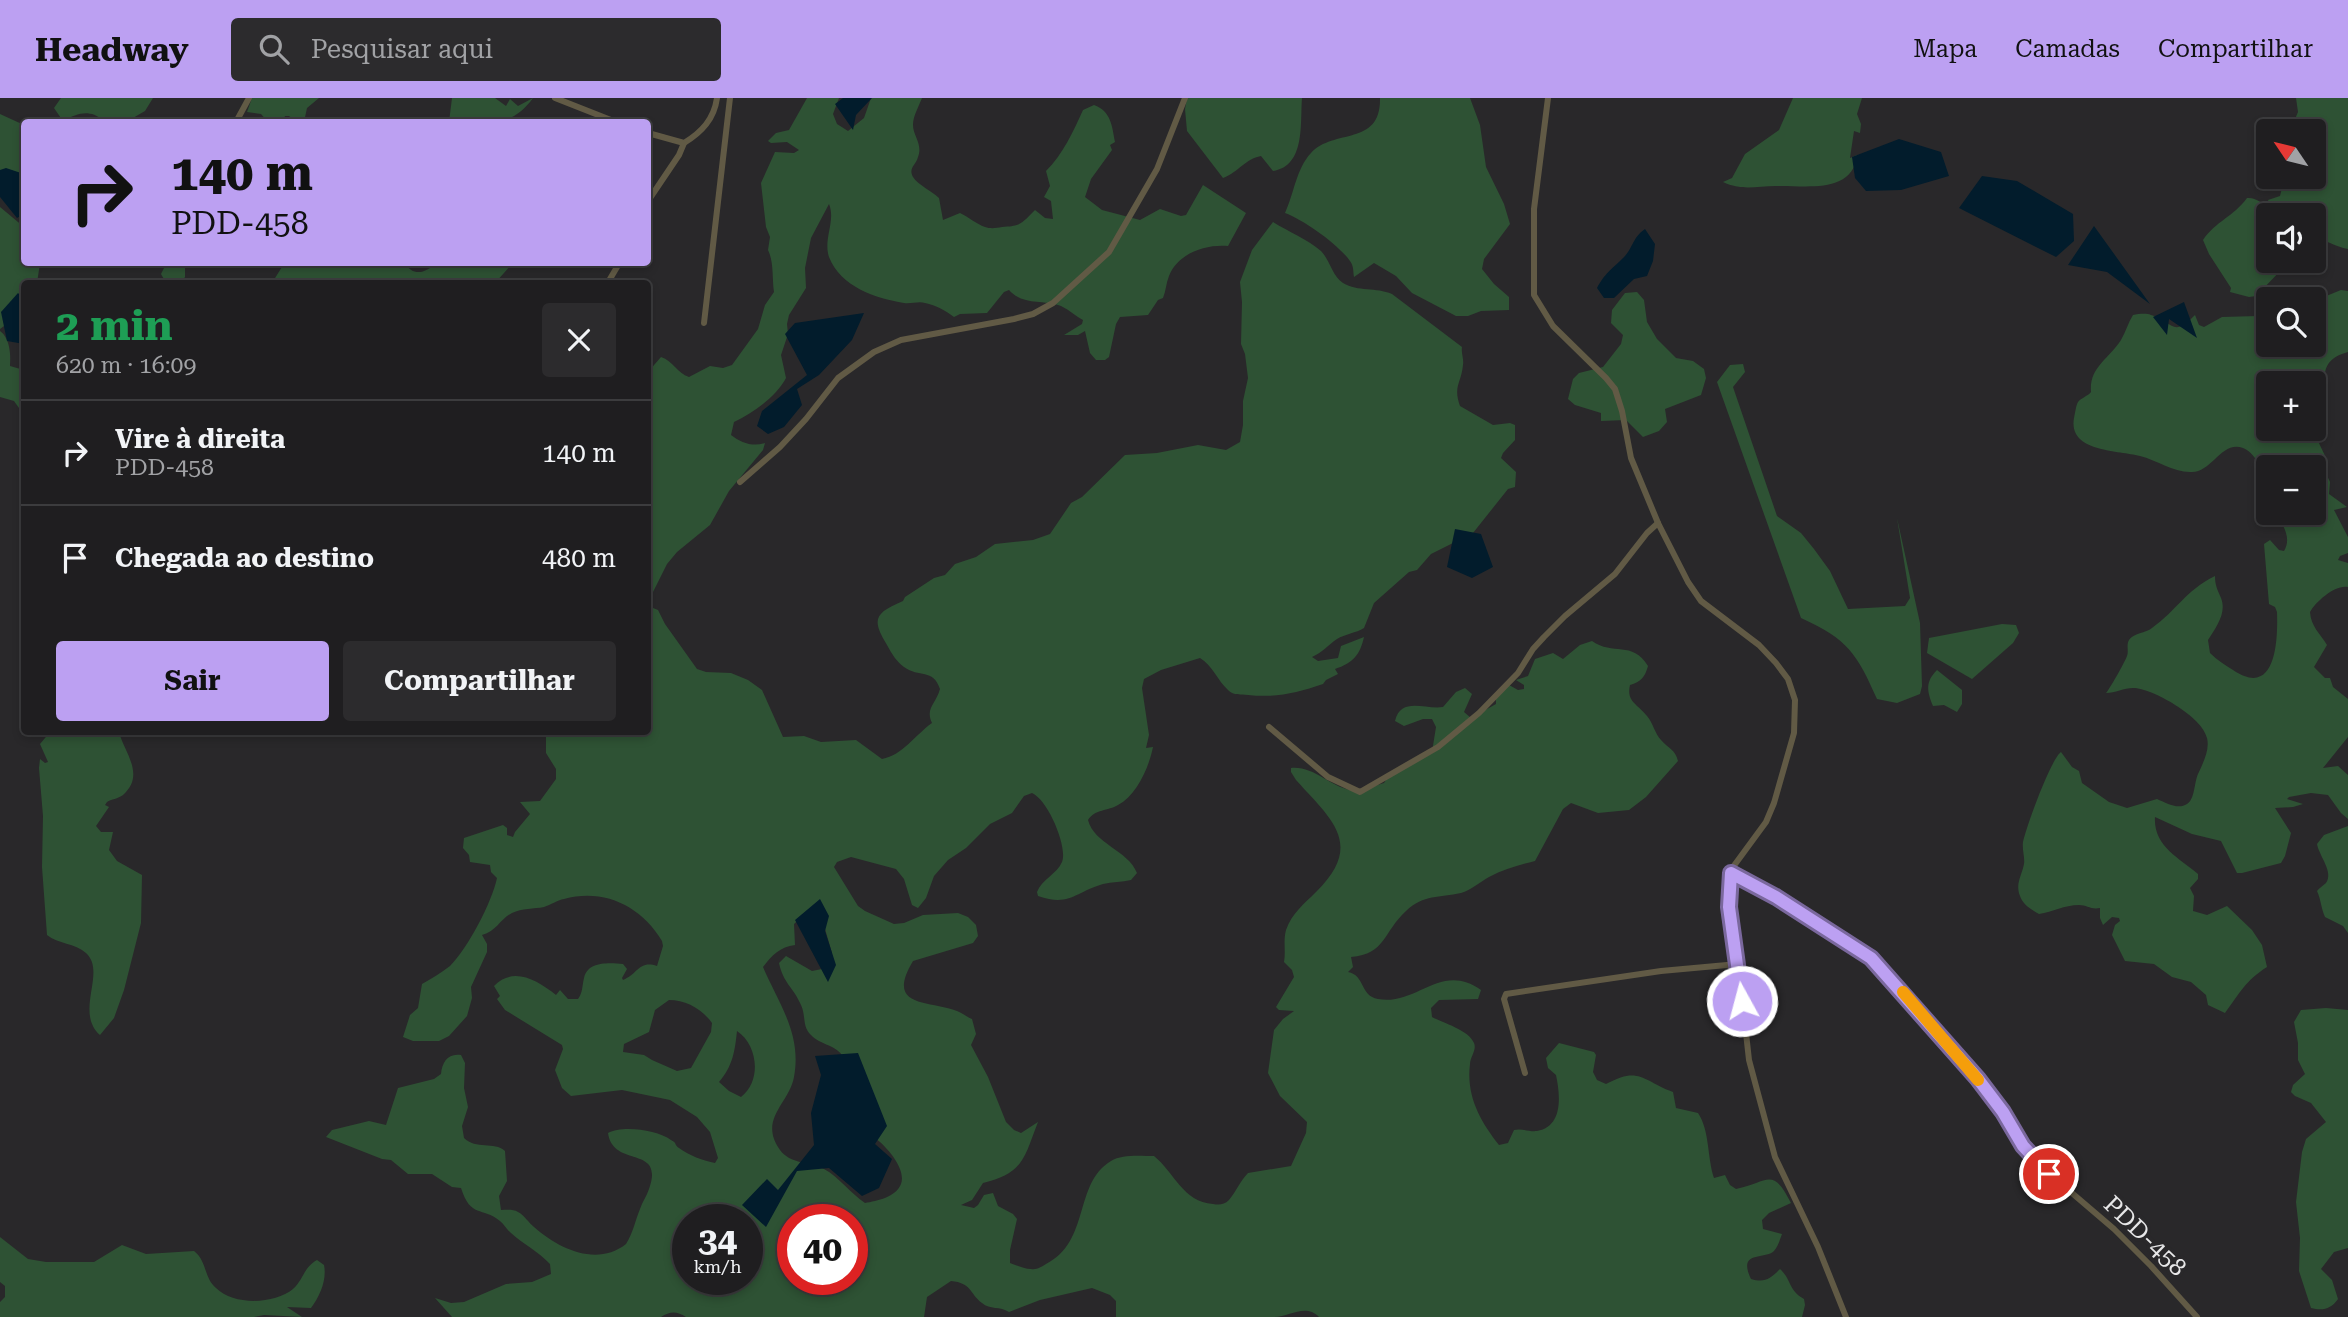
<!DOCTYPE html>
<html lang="pt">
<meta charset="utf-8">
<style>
body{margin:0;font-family:"Roboto Serif",serif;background:#2c2b2d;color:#f1f3f6;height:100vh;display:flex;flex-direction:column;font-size:26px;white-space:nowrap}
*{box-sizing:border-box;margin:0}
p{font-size:23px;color:#a1a2a5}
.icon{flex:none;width:38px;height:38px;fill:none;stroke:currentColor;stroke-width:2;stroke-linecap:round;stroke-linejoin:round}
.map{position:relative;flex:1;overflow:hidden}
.side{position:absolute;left:21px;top:182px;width:630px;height:455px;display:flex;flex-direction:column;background:#1f1e20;border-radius:7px;box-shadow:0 4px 10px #0003,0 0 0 2px #3c3c3e}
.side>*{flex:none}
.guide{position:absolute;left:21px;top:21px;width:630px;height:147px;border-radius:7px;box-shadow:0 4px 10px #0003,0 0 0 2px #3c3c3e;background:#bca0f2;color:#111;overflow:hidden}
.needle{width:46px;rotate:305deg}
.fabs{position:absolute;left:2256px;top:21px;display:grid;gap:14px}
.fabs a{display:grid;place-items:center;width:70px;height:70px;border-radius:7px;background:#1f1e20;box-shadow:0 4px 10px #0003,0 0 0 2px #3c3c3e;font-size:35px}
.speed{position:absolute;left:672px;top:1106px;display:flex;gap:14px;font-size:35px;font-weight:700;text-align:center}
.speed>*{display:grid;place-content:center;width:91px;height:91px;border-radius:50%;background:#1f1e20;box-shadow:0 4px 10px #0003,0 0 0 2px #3c3c3e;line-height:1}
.speed small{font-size:18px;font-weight:400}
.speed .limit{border:10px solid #d22;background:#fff;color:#111}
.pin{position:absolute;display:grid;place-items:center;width:60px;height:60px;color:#fff;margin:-30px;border:4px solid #fff;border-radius:50%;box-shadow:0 2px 7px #0007}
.me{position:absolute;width:77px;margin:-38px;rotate:353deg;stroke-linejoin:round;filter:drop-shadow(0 0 5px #0008)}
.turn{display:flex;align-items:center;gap:24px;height:147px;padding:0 35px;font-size:32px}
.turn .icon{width:91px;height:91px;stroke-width:2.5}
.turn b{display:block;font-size:49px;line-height:60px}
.round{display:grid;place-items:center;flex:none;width:74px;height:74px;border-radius:7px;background:#2c2b2d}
.summary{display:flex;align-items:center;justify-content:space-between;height:119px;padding:0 35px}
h1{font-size:42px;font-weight:700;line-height:52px;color:#1e9e55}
.cta{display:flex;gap:14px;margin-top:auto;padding:14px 35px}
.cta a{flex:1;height:80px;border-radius:7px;background:#bca0f2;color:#111;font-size:28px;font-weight:700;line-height:80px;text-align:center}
.cta a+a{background:#2c2b2d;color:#f1f3f6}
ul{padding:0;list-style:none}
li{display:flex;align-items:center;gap:21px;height:105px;padding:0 35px;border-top:2px solid #3c3c3e}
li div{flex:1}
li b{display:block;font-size:26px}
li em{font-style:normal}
header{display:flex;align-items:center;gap:42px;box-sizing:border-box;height:98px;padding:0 35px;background:#bca0f2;color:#111}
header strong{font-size:33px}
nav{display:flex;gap:38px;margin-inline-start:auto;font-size:24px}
.search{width:490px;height:63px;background:#2c2b2d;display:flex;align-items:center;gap:18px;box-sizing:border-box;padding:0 24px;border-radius:7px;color:#a1a2a5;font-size:26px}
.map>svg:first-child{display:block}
.green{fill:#2e5234;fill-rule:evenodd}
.water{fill:#021c2c}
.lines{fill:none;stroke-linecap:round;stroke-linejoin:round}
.minor{stroke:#615a45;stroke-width:6}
.route-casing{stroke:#7a689d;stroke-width:18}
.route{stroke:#bca0f2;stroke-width:12}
.slow{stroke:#f59e0b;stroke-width:12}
.labels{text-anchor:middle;stroke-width:7;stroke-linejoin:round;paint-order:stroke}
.street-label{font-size:24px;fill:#e7e7e8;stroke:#29282a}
</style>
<header>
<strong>Headway</strong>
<div class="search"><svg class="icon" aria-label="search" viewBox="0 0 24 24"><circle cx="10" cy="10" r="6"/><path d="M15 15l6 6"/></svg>Pesquisar aqui</div>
<nav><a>Mapa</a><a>Camadas</a><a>Compartilhar</a></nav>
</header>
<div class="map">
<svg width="2348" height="1219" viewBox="0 0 2348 1219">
<rect width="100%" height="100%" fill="#29282a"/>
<g class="green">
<path d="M61,0H153L145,13L126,24H102L103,22C89,11 78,15 63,23L54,10Z"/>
<path d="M252,0H319L307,10L304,24H296L289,18H285L283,24H268L261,16L247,14Z"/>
<path d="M452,0H495L506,8L510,1L518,8L533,0C510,32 483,25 449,24Z"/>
<path d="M807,0H839L833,16L837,26L848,33L864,20L871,0H922C919,8 913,18 913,27C913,38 923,46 918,59C916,67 908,70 913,79C918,87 932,93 939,100L943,122L960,115C969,119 976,126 985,129C991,131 996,130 1002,129C1021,128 1021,126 1035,112L1045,120L1053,121L1051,103L1044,99L1050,88L1046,73C1063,56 1073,34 1083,12L1094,7C1111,13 1112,28 1115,44L1110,47L1112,52L1091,81L1085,99L1102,112L1140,122L1160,111L1181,118L1186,117L1203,87L1246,115L1228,148C1206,146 1178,155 1169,178C1166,185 1166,193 1163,200L1158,202L1148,217L1120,219L1116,226L1109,259L1105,262H1096L1090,255L1085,233L1078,237H1064L1082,226L1083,222C1075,218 1066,209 1058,207C1042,202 1022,207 1009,192L1004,194L987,215L960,216L954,219C946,213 936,207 925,205C919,203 911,206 904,205C875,200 841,189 829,159C823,141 836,123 829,106L811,140L805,170L806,190L789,217L787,226L788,236L781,257L786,280C776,299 753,315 734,324L731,337C741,345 753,349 765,345L763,352L729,393L710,427L677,454L667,466L653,494L648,495V274L661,259C673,263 677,275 689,279L710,268L723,270L732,267L758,231L765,207L774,194C772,180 774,164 768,152L770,139L766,129L761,85L775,54L794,55L799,52L787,44L771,45L768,43L776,35L789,32Z"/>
<path d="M1187,0H1302C1300,24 1306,68 1273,73L1261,58C1245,61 1240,73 1223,80L1187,33L1185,11Z"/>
<path d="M1380,0H1470L1480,27L1486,69L1504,106L1510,126L1484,161L1482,171L1494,186L1509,199V212L1481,213L1468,218H1456L1412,195L1396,178L1374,165L1354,179C1353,174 1354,168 1350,163C1339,147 1304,122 1285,115C1294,96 1296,71 1311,55C1334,30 1381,49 1380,0Z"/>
<path d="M1793,0H1862L1857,16L1861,26L1860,35L1854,33L1850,60L1857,57C1853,97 1804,87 1776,88C1756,88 1742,93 1723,84L1732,80L1745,56L1779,32Z"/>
<path d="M2296,0H2348V151C2335,149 2326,141 2314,140V117H2268V163H2290L2256,198L2249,199L2230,194L2231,190L2209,156L2203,142C2216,123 2233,119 2247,100C2256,99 2261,106 2270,107L2268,102L2280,98L2283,86L2297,82L2294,79H2314V33H2290L2298,14Z"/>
<path d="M0,16L24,27L19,46L20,56L24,59V79L0,80Z"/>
<path d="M0,109L24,129V164L40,165L37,185L24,186V213L0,231Z"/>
<path d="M1273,124C1289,134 1307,141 1321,153C1330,162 1332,178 1343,185C1358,194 1376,189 1392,196L1462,249C1461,255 1464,261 1463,267C1461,286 1453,288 1460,308L1493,327L1510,325L1515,327V342L1503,355L1501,360L1516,374L1515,389L1508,391L1473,435L1431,456L1417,472L1409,474L1374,505L1364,530C1356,535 1345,536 1337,541C1328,547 1323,554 1312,559L1318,563L1338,560L1341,548L1364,539C1360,557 1353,565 1335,571L1338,576L1326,582L1323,586C1297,595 1276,600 1248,597C1241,596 1234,598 1228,592C1217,582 1213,568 1200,560L1161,572L1144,581L1142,590L1149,637L1146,650L1153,649C1149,669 1137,697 1118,707C1108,713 1095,711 1088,722C1094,746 1128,752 1137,775L1131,782C1122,784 1112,784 1103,786C1075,794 1070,809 1038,798L1037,794C1042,781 1057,776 1062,764C1068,749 1048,702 1032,695L1024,698L1012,715L990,726L966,750L948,762L934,778L926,800L918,810L912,807L904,781L896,771L851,759L837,764L834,769L858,808L865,813L894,826L904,825L923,817L958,815L968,819L976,827L978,838L973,845L913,863C885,910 928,902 957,913C962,915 967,919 972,921L976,936L971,947L988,979L1006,1024L1014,1032L1021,1035L1038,1024C1024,1060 1024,1075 983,1085L972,1102L961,1107L974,1110L978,1107L984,1097L993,1095L998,1108L1013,1116L1017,1121L1010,1152V1165C1016,1167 1024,1171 1031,1171C1037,1172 1041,1169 1046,1166C1091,1143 1073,1086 1111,1063C1122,1056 1140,1058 1154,1058C1174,1074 1183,1104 1213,1106C1219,1107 1224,1107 1229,1102C1236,1094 1240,1083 1248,1075L1291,1068L1306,1035L1307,1024L1280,998L1268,975L1274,932L1283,921L1294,913L1279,912L1276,909L1294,879L1292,872L1284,864C1286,853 1283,843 1286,832C1292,815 1304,806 1316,794C1365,746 1331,721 1296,682L1291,674V670C1314,668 1329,688 1350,692C1362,694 1374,688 1384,685L1391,674L1432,654L1436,629L1432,621H1423L1404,628L1395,623C1401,598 1425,612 1443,609L1456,594L1465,590L1472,596L1464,614L1471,620L1496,606V599L1509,587L1518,592L1524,591V587L1516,582L1528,578L1535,561L1553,555L1563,561L1580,547L1592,543C1613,558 1632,542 1648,568C1645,579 1641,584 1630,587C1626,604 1638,606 1647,618C1653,625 1655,636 1661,642C1669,651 1675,651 1678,663L1646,699L1629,712L1598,715L1571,705L1563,711L1535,763C1519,767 1504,771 1489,779C1480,784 1471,792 1461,795C1439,800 1424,796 1406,813C1383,834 1386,856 1351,859L1353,869L1348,874C1365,877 1360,898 1378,901C1417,908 1441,863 1481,892L1478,901L1439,902L1431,910L1432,919C1443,925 1469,932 1474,945C1477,952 1470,959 1470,966C1466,998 1480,1023 1499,1047L1508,1045L1514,1032C1522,1030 1529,1034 1537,1033C1564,1028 1560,996 1556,977L1548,970L1546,960L1559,945L1594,954L1596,957L1593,974L1597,982L1606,986C1639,968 1642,982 1673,994L1676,1010L1698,1015C1710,1033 1707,1059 1714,1080L1725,1077L1730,1087L1736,1091C1769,1084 1772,1068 1791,1105L1769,1115L1762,1122L1763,1131L1782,1136C1780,1141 1778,1149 1774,1153C1765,1162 1737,1152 1751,1181C1765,1185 1770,1181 1780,1171C1792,1182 1788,1192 1804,1201L1805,1207L1802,1219H1319C1305,1205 1290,1219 1274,1219C1221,1219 1168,1219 1116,1219V1203L1110,1197L1092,1190L1040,1202L1009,1214C1000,1208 990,1212 982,1205C969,1195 972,1185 951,1183L927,1199L924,1219H686C677,1213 670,1213 661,1219H452L435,1200L451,1205L464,1204L506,1186L532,1184L551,1176L550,1166C538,1153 523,1146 511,1135C507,1132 504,1126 500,1123C482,1108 471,1121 461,1090L452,1089L432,1076H408L391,1062L382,1061L326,1039L332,1032L369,1023L386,1027L398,990L434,981L441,976C442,964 448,955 461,957L465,965L464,990L468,1009L462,1028L464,1040C476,1052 494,1043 505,1053L507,1083L499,1098L501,1112C507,1112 513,1111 518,1114C524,1117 529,1125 534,1129C559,1151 597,1169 626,1146C633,1135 635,1123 640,1111C642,1104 647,1098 649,1091C665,1046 613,1071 608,1035C623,1027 657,1032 671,1042C678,1046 673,1045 679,1050C688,1057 704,1063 715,1065L718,1060L710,1034L697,1019L670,1002L622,992L571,998L562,990L555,972L563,951L562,947L505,912L497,901L500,898L494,888C513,868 537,882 556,897L560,892L568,901H578C583,894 582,888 584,880C588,863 609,865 623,866L627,871L622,880L623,882C638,876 639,862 657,868L663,848L662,843C641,808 604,790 564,801C557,802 551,807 544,809C534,811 522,810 512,815C500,821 497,833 482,837L487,846V854L471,889L472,900L467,918L449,938L439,943H413L403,939L410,917L418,910L422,886C431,881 441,875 450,868C468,850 492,804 497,780L491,774L490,767L470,764L469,757L463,750L464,740L503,727L507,730V737L513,739L515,734L530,716L520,704L540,703L556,681V671L546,655V634H648V508L658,512L665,526L697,571L706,574L731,575L748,582L762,592L783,639L804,638L821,644L856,642L882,661C903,657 915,637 932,625C925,610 936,606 940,591C933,570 919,580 904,569C896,563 892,556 887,547C871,521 875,515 903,503L905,499L934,480L945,477L955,466L976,459L995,446L1033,442L1050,436L1071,405L1082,399L1125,357L1157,355L1198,347L1226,352L1240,344L1243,327V303L1248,280L1245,256L1241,246L1242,204L1240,184L1252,152ZM808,813L823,824L832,855L822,871L812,873L786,858L779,865C783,885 794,890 801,907C806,917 802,929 811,937C820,947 834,946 842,957C855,975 859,1012 869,1033C871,1039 876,1040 880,1044C890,1053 906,1072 901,1086C896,1099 877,1103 865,1105C850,1095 839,1079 824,1071C810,1064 790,1066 780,1052C758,1021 789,1006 794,979C802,936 779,906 763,869C772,857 780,849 795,847L794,826ZM669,902C686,902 702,911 712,925L711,934L691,970L677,973L652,962L644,957L623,954L624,946L649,934L655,912ZM737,933C758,947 762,983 741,999L729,993L719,984C733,968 735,952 737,933ZM688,1122H747V1181H688ZM793,1122H852V1181H793Z"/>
<path d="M167,164L185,165V179L181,185C170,186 166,186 161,176Z"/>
<path d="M285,164L405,165C413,179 426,175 436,165H513L495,185H272Z"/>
<path d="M2341,192L2348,193V254C2317,262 2326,282 2323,307L2315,310L2314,313V285H2268V331H2314V322L2315,323L2316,339L2328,364L2324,371L2330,384L2329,396L2347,409L2334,412L2348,439V455L2340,458L2338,462L2348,465V489C2336,486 2316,503 2310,514C2311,529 2320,535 2327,547L2314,569L2325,580H2330L2333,589L2348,601V639L2323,670L2338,668L2348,677V721L2341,715L2328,697L2311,695L2289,699L2287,701L2303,706L2293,709L2275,710L2291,735L2285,758L2281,765L2242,775H2237L2221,743L2192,736L2155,719C2153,748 2179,760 2198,776V781L2190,790L2194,798L2193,813L2207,817L2227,808L2252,832L2262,847L2267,869C2245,883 2240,895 2225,915L2208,907L2206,897L2191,884L2172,879L2154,866L2125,863L2112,837L2115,827L2120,823L2119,820L2112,819L2103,827L2100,820V810C2091,812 2087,807 2079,807C2064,807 2053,814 2039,816C2031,811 2023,807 2020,798C2015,786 2022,777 2024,766C2025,759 2022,752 2023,744C2026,729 2051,661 2061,654L2072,669L2079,673L2082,685L2109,704L2127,710L2157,701C2166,705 2178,712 2187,706C2195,701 2194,685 2198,676C2203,665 2210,652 2207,640C2203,619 2152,590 2133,590C2124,590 2115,595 2106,595C2108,594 2126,562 2127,558C2129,553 2126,547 2129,542C2133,535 2146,535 2152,530C2177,512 2185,493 2215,478C2215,487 2217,491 2221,500C2227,515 2216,529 2208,542L2210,555C2217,562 2225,567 2233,572C2276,601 2278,543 2277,514L2275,509L2269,506L2264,446L2270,442L2279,452L2284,453C2292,439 2283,428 2276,415H2314V369H2268V384C2262,373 2255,354 2243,350C2222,342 2212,374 2192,374C2174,375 2157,362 2140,358C2117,352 2068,354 2074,320C2075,316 2076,307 2078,304C2081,300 2088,298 2091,294C2089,269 2109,261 2121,242C2126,233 2128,225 2133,217C2139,216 2146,215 2151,217C2173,223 2172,241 2195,217L2199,227L2204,229L2222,219L2258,218L2268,213V247H2314V203Z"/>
<path d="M1637,194L1644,202L1647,224L1657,241L1676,260L1693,263L1704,271L1706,280L1701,297L1665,311L1667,324L1659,333L1643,339L1626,322L1601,323V315L1575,307L1568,301L1573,281L1579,275L1603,269L1621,246L1623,237L1611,225L1612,212L1625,195Z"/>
<path d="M0,233C10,240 11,257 10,268L24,272V301L19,310L14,303L0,299Z"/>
<path d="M1743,266L1745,274L1733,289L1777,418L1801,435L1814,451L1830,473L1848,511L1905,508L1910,500L1897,420L1920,525L1922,588L1920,596L1897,605L1877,601C1857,556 1848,541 1801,520L1717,284L1730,267Z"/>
<path d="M2002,526L2016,527L2019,535L2013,545L1972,581L1927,555L1929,540Z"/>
<path d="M1937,572L1962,592V606L1957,614L1944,607L1933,608C1927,593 1925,584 1937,572Z"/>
<path d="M50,634H119C124,654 146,677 123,697C118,701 111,701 107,704L105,707L109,709L96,728L101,734H113L109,752L117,763L142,777L141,825L124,892L114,920L100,937C74,914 107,874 86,855C75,845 58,846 47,837L42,769L43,718L39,670L40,661L45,665L48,664L40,646Z"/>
<path d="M2348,728V835L2343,828L2325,819C2321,810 2321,802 2317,793C2319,790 2323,788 2326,785C2334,774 2319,758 2317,746L2324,737Z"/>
<path d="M2326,910L2348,912V1150L2334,1154L2321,1171L2332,1182L2338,1201C2331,1211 2323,1213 2311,1210L2299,1173L2300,1140L2296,1104L2302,1054L2306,1041L2326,1024L2311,1005L2295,998L2291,994L2293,987L2305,976L2298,962V945L2294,924L2301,912Z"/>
<path d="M0,1139L28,1161L46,1164H94L122,1147L146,1156L194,1153C207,1163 204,1180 216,1190C234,1208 275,1206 293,1191C304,1181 303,1170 317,1162L324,1167C327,1182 320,1198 311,1210L287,1209L302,1219L264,1217L254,1219H0V1204L5,1199V1188L0,1184Z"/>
</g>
<g class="water">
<path d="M843,0H872L856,17L853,32L835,6Z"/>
<path d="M1899,41L1941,54L1949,78L1901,92L1866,93L1855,80L1852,59Z"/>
<path d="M6,70L24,76V116L17,120L0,99V72Z"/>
<path d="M1982,78L2017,83L2073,116L2074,143L2056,159L1959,110Z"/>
<path d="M2094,128L2150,206L2107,174L2068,167Z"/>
<path d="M1645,131L1655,146L1653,163L1647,178L1634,181L1614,200H1604L1597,190C1605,175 1611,172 1622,161C1634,150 1631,141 1645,131Z"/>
<path d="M18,195L24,201V246L7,243L1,214Z"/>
<path d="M2184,204L2197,240L2169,221L2167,237L2153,219Z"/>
<path d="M864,215L852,242L819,277L797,291L802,307L784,329L768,336L757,328L762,313L807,277L785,236L795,225Z"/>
<path d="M1455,431L1481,436L1493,469L1472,480L1447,469Z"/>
<path d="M820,801L829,818L825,833L836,867L828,884L795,822Z"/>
<path d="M858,955L887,1028L875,1046L892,1061L879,1090L862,1098L829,1070L797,1073L766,1129L742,1107L767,1081L778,1092L814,1047L811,1015L821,977L815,958Z"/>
</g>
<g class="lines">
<g class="minor">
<path d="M555,0L616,24"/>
<path d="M1548,0L1534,111V197L1553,228L1606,280L1615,291L1622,313L1631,360L1658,425L1688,484L1701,503L1759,547L1776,565L1788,581L1795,602L1794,635L1774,705L1766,724L1733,769L1729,788V809L1740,881L1749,962L1775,1059L1818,1149L1846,1219"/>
<path d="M236,24L249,0"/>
<path d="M648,35L684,45C702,34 714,21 717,0"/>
<path d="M648,103L679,57L684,45"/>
<path d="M607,186L620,164"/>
<path d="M704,225L730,0"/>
<path d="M740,384L780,349L806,321L838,280L874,254L901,242L1014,221L1033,216L1053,205L1109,154L1157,71L1185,0"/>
<path d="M1269,629L1328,679L1360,694L1438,649L1479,615L1518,575L1533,551L1544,539L1565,518L1615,476L1647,435L1658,425"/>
<path d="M1731,775L1776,799L1871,860L1978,981L2003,1014L2023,1048L2038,1066L2114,1131L2151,1168L2197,1219"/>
<path d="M1525,975L1504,901L1506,896L1661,873L1738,866"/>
</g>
</g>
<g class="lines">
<g class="route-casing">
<path id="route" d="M1742,903L1729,809L1731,775L1776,799L1871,860L1978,981L2003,1014L2023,1048L2049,1076"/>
</g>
<use href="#route" class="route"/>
<path class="slow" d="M1903,894L1978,982"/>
</g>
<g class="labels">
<g class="street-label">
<text transform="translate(2145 1138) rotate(44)" y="8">PDD-458</text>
</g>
</g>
</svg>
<div class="fabs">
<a><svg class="needle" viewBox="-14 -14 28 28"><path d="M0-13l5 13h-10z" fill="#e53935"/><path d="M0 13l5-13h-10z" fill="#a1a2a5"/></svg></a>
<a><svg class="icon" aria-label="sound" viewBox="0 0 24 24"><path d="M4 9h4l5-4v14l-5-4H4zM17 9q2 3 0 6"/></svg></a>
<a><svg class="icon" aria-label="search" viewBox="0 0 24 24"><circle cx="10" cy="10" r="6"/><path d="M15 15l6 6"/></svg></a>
<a>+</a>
<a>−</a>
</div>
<div class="speed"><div>34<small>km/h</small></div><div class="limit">40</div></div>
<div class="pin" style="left:2049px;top:1076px;background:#d93025"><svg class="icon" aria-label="arrive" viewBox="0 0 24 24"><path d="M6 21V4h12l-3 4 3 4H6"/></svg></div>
<svg class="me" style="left:1742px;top:903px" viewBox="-20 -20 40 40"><circle r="17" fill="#bca0f2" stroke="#fff" stroke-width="3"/><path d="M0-11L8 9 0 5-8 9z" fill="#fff"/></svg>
<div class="guide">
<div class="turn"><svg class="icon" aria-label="right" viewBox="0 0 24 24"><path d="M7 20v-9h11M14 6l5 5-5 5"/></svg><div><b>140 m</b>PDD-458</div></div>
</div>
<section class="side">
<div class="summary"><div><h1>2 min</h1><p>620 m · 16:09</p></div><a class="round"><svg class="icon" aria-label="close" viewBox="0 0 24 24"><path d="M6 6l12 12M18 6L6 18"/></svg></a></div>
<ul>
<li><svg class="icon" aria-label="right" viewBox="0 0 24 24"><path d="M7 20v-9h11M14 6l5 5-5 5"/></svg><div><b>Vire à direita</b><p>PDD-458</p></div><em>140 m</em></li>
<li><svg class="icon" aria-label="arrive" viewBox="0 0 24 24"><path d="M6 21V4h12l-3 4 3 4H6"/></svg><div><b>Chegada ao destino</b></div><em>480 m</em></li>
</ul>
<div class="cta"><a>Sair</a><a>Compartilhar</a></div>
</section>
</div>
